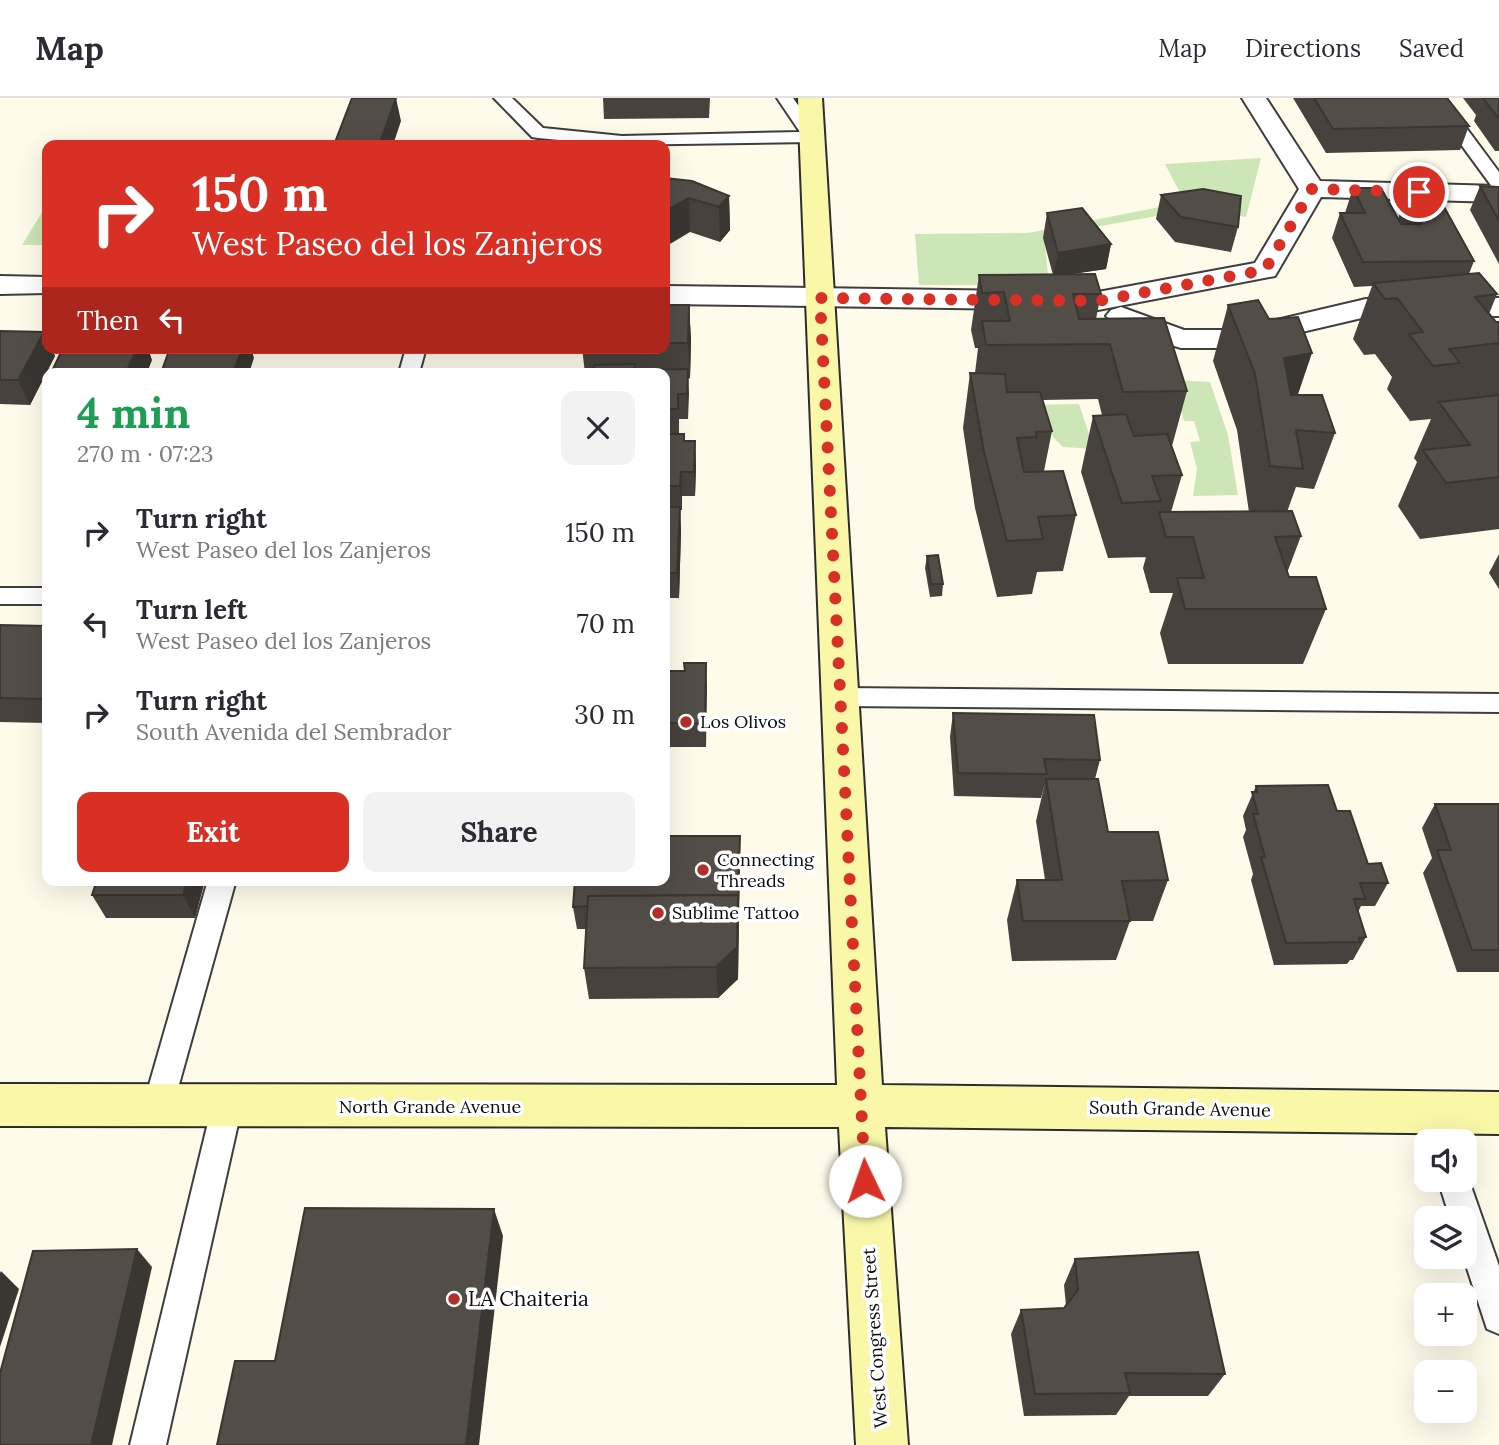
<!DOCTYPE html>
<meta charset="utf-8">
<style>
body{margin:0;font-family:Lora,serif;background:#f2f2f3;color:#2b2b33;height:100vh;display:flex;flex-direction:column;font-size:26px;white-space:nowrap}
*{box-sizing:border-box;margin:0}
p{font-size:23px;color:#7c7c81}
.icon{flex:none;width:38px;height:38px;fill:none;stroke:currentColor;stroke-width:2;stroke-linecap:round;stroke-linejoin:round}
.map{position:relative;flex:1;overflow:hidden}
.details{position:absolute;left:42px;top:270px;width:628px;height:518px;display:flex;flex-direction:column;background:#fff;border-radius:14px;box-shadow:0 7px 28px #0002}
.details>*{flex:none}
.guide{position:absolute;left:42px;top:42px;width:628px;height:214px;border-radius:14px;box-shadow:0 7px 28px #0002;background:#d93025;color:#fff;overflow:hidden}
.buttons{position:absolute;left:1414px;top:1031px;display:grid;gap:14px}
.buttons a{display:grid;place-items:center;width:63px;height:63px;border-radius:14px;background:#fff;box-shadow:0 7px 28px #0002;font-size:35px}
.pin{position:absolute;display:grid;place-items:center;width:60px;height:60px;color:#fff;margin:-30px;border:4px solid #fff;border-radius:50%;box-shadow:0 2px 7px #0007}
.me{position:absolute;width:77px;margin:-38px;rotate:357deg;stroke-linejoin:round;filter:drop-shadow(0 0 5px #0008)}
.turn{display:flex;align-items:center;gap:24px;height:147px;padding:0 35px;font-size:32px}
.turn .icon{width:91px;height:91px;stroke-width:2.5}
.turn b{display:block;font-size:49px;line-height:60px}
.then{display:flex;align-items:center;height:66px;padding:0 35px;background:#0003;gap:14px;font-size:26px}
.round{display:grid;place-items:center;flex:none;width:74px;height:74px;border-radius:14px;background:#f2f2f3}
.head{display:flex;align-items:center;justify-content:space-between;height:119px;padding:0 35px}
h1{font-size:42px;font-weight:800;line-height:52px;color:#1e9e55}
.button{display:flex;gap:14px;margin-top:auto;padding:14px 35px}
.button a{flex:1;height:80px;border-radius:14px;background:#d93025;color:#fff;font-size:28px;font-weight:800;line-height:80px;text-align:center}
.button a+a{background:#f2f2f3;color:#2b2b33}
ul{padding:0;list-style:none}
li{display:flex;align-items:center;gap:21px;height:91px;padding:0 35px}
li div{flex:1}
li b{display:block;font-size:26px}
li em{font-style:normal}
header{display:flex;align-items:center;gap:42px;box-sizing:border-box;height:98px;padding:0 35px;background:#fff;border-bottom:2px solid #e1e1e2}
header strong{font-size:33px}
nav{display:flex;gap:38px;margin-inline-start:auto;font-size:24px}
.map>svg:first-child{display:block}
.green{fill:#cce6b7}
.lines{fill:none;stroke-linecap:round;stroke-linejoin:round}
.service-casing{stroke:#3e3e3e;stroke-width:4}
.minor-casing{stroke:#3e3e3e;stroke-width:4}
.secondary-casing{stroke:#2d2d2d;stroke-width:4}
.service{fill:#fff;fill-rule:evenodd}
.minor{fill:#fff;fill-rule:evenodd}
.secondary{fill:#faf7a9;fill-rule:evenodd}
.wall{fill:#47423e}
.shaded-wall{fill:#3a3632}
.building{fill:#534d48;stroke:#3a3632;stroke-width:2}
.route{stroke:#d93025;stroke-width:12;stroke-dasharray:0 21.6}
.poi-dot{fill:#b22f2c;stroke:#fff;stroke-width:2.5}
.labels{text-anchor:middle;stroke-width:7;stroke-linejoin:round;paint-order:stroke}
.poi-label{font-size:18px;fill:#0b0b0b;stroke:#fff;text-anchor:start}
.street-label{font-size:18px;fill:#0b0b0b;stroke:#fff}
.near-poi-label{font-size:21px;fill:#0b0b0b;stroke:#fff;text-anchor:start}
</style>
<header>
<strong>Map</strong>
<nav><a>Map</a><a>Directions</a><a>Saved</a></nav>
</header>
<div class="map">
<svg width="1499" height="1347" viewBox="0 0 1499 1347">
<rect width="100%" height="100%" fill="#fefbeb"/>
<g class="green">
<path d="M1261,60L1246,119L1197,111L1044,138L1049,187H919L915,136L1028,135L1185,104L1165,66Z"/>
<path d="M47,106V147H22Z"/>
<path d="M1172,282L1210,284L1228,337L1238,397L1193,398L1197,371L1190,344L1200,343L1194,323H1184Z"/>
<path d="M1079,306L1094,351L1063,349L1053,339L1048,327L984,308Z"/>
</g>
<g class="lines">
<g class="service-casing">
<g id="service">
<path d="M494,0H512L543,30L622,38L800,34L777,0H793L821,39L812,44L612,47L538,40L532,39Z"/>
<path d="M1427,0H1444L1499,74V91L1493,90Z"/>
<path d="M406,250H426L419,275H399Z"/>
<rect x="0" y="490" width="47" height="16"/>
<path d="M840,590L1499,596V614L840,608L831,606L827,599L831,592Z"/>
<path d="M208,782H236L173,1008L169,1018L158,1022L147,1018L143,1008Z"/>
<path d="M227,994L238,998L242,1008L166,1347H130L212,1008L216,998Z"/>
<path d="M1432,1000L1443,1004L1458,1043H1426L1416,1014L1421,1004Z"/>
<path d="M1465,1071L1499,1168V1236L1487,1231L1463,1158H1465V1120H1450L1438,1082H1465Z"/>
</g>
</g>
<g class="minor-casing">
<g id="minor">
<path d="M1242,0H1266L1320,83L1499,88V104L1321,99L1275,178L1098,212L665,206V188L1098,194L1255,165L1299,91Z"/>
<path d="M0,178L47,179V195L0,196Z"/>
<path d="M1499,200V218L1366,219L1234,250H1181L1171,247L1123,231L1106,218L1111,212L1121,209L1184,232H1234L1366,201Z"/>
</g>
</g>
<g class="secondary-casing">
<path id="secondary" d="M798,0H822L882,987L1499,994V1036L885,1029L908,1347H856L839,1029L0,1028V986L837,987Z"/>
</g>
<use href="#service" class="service"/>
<use href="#minor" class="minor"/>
<use href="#secondary" class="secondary"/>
</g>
<g class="wall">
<path d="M603,0H710L709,20L604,21Z"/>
<path d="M1293,0H1447L1469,28L1460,52L1326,55Z"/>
<path d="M1463,0H1499V53H1495L1474,23L1476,17Z"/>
<path d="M665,80L729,98L730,132L720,144L690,134Z"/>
<path d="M1480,88L1499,89V166L1470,112Z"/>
<path d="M1353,90L1398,121L1406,98L1474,163L1469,176L1497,196L1489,216L1496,224H1499V431L1420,441L1398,408L1417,364L1414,360L1431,321L1410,323L1387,291L1392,279L1375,256L1364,257L1353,241L1372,188L1354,189L1332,140L1340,115H1345Z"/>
<path d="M1161,97L1238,129L1231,154L1175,144L1156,121Z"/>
<path d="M1047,115L1111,146L1106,171L1071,176L1101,196L1096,221L1187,293L1172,348L1182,377L1171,414H1249L1237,332L1213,263L1228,207L1297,297L1335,335L1314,391L1296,389L1287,414L1301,438L1287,475L1289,479L1326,511L1303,566H1168L1160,535L1173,495H1150L1143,470L1153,433L1146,459L1108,460L1081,374L1093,318L1102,317L1098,301L1043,302L1052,333L1044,373L1076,417L1063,473L1037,474L1032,496L997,499L975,410L963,330L970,275H975L978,250H975L971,232L979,177H1053L1043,140Z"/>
<path d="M665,207H689L691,242L690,280L688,281V321H679V336L684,343H695L696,368L695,398H682V412H680L681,434L679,500H665V275H585L582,250H665Z"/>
<path d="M0,233L47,241L55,258L30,307L0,306Z"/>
<path d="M1499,456V491L1489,475Z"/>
<path d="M927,458L943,486L942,498L930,499L925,470Z"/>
<path d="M0,527L47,528V625L0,624Z"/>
<path d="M706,565V649H665V573H685Z"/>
<path d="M953,615L1100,662L1095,681L1108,734L1168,782L1153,823H1130L1116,862L1012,863L1007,822L1017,782H1045L1036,723L1045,685L1041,700L954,698L950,639Z"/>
<path d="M1256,688L1337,713L1368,766L1388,785L1375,808H1361L1358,814L1366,839L1353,862H1350L1347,866L1274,867L1251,782L1253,776L1243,739L1246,732L1243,718Z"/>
<path d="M1435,706H1499V874H1457L1423,775L1432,760L1422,730Z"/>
<path d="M740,761L738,881L718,900L589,901L584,870L586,831H577L573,809Z"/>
<path d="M205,782L195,820H106L92,797Z"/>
<path d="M1075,1161L1225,1276L1208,1298H1129L1116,1317L1024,1318L1011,1236L1021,1212L1064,1210L1066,1208L1064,1187Z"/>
</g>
<g class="shaded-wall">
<path d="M396,0L401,23L393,47H379Z"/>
<path d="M729,98L730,132L720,144L719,109Z"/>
<path d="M689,100L690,134L665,149V113Z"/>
<path d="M1111,146L1106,171L1053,179L1058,155Z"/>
<path d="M689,207L691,242L690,280L688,245Z"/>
<path d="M44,234L47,241V250H51L55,258L30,307L18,282Z"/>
<path d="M137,250H148L152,262L147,275H126Z"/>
<path d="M242,250H251L254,260L249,275H233Z"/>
<path d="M1312,255L1293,311L1284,260Z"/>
<path d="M688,271L689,296L688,321L687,296Z"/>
<path d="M695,343L696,368L695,398L694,374Z"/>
<path d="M681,374L682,398V412L680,388Z"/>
<path d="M680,409L681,434L679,500L677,475Z"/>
<path d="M706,565L707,589L706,649L705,625Z"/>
<path d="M740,738L738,881L718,900L716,869L738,797Z"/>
<path d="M187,782H205L195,820L183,797Z"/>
<path d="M494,1111L503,1138L479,1347H466Z"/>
<path d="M137,1151L152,1169L112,1347H91Z"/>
<path d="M1,1173L19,1191L0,1249V1175Z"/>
</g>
<g class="building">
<path d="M352,0H396L379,47H334Z"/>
<path d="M1314,0H1447L1469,28L1333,31Z"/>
<path d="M1483,0H1499V21Z"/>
<path d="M261,44H322L321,47H260Z"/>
<path d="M665,80L692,83L729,98L719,109L689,100L665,113Z"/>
<path d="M1480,88L1499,89V123Z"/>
<path d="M1353,90H1381L1401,126H1421L1406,98H1438L1474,163L1363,164L1340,115H1365Z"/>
<path d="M1203,91L1241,98L1238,129L1181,119L1161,97Z"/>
<path d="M1082,110L1111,146L1058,155L1047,115Z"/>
<path d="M1479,175L1497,196L1475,199L1496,224H1499V247L1498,245L1449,251L1460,265L1433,268L1409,236L1423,234L1397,200L1385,201L1373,185Z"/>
<path d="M1095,176L1101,196H1073L1079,221L1164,220L1187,293L1123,294L1110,246L986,247L982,223H1010L1004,194L982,195L979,177Z"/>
<path d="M1258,202L1269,221L1298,219L1312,255L1284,260L1291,297H1322L1335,335L1296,332L1303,371L1270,368L1255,276L1228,207Z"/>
<path d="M665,207H689L688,245H665Z"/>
<path d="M0,233L44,234L18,282H0Z"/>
<path d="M63,250H137L126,275H51Z"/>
<path d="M170,250H242L233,275H161Z"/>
<path d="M635,266L634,272L688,271L687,296H678V311H665V275H593L594,267Z"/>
<path d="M970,275L1005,276L1007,294H1040L1052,333L1036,334L1037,339L1017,340L1024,374L1063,373L1076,417L1038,419L1043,441L1007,443L984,354Z"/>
<path d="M1499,297V379L1446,385L1423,352L1470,347L1439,304Z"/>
<path d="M1126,316L1134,338L1167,336L1182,377L1152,378L1161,403L1122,405L1093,318Z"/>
<path d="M665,336H684V343H695L694,374H681L680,388H665Z"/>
<path d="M665,409H680L677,475H665Z"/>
<path d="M1292,413L1301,438L1275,439L1289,479H1316L1326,511H1185L1177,480H1204L1193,439H1166L1159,414Z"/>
<path d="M938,457L943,486H931L927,458Z"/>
<path d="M0,527L47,528V601L0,600Z"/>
<path d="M684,565H706L705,625H665V573H685Z"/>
<path d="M953,615L1094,617L1100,662L1044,661L1047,676L958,675Z"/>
<path d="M1046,681H1098L1108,734H1158L1168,782L1122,783L1130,823H1023L1017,782H1062Z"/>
<path d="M1328,687L1337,713H1350L1368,766L1381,765L1388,785H1360L1365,801H1354L1366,839L1359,840L1360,844L1286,845L1261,759H1265L1253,716H1258L1252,694H1257L1256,688Z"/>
<path d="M1435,706H1499V852H1472L1437,752H1451Z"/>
<path d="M665,738H740L738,806V797L588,798V808L573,809L575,782H665Z"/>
<path d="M97,782H187L183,797H92Z"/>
<path d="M738,797L737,849L716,869L584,870L588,798Z"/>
<path d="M305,1110L494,1111L466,1347H217L235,1263H275Z"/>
<path d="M137,1151L91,1347H0V1275L33,1153Z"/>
<path d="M1198,1154L1225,1276L1125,1275L1130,1295L1035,1296L1021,1212L1064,1210L1078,1192L1075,1161Z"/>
</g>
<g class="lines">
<path class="route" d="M865,1083L820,200L1098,203L1265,172L1312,91L1419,94"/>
</g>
<g class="poi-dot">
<circle cx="686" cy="624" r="7"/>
<circle cx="703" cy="772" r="7"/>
<circle cx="658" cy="815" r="7"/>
<circle cx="454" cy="1201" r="7"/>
</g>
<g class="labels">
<g class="poi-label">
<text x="700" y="630">Los Olivos</text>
<text x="717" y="768">Connecting<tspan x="717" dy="21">Threads</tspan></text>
<text x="672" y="821">Sublime Tattoo</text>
</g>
<g class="street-label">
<text x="430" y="1015">North Grande Avenue</text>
<text transform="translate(1180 1011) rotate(1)" y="6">South Grande Avenue</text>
<text transform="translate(875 1240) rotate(-94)" y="6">West Congress Street</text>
</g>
<g class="near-poi-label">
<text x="468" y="1208">LA Chaiteria</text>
</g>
</g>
</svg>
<div class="buttons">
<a><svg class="icon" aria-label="sound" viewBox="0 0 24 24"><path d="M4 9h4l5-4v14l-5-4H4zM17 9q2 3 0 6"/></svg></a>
<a><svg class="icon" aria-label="layers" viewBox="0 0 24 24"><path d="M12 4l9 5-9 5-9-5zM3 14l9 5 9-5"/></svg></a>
<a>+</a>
<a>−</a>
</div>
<div class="pin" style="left:1419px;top:94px;background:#d93025"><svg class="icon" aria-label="arrive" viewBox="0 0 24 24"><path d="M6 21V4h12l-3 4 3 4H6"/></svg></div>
<svg class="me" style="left:865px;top:1083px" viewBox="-20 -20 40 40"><circle r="19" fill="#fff"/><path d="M0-13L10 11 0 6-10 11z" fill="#d93025"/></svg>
<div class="guide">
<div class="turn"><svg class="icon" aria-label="right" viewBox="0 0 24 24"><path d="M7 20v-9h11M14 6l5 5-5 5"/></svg><div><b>150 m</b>West Paseo del los Zanjeros</div></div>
<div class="then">Then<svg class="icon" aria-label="left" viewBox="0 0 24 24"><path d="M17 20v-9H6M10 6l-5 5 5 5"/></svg></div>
</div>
<section class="details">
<div class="head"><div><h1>4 min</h1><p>270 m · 07:23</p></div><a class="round"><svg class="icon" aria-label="close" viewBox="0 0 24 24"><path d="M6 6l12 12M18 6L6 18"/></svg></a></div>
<ul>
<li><svg class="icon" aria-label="right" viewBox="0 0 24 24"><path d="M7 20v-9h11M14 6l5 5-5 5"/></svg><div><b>Turn right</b><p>West Paseo del los Zanjeros</p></div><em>150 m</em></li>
<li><svg class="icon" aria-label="left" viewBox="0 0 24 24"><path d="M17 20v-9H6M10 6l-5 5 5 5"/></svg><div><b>Turn left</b><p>West Paseo del los Zanjeros</p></div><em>70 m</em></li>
<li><svg class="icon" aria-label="right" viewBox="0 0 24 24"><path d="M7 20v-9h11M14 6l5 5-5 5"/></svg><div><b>Turn right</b><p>South Avenida del Sembrador</p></div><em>30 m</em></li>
</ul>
<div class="button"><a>Exit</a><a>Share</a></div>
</section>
</div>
